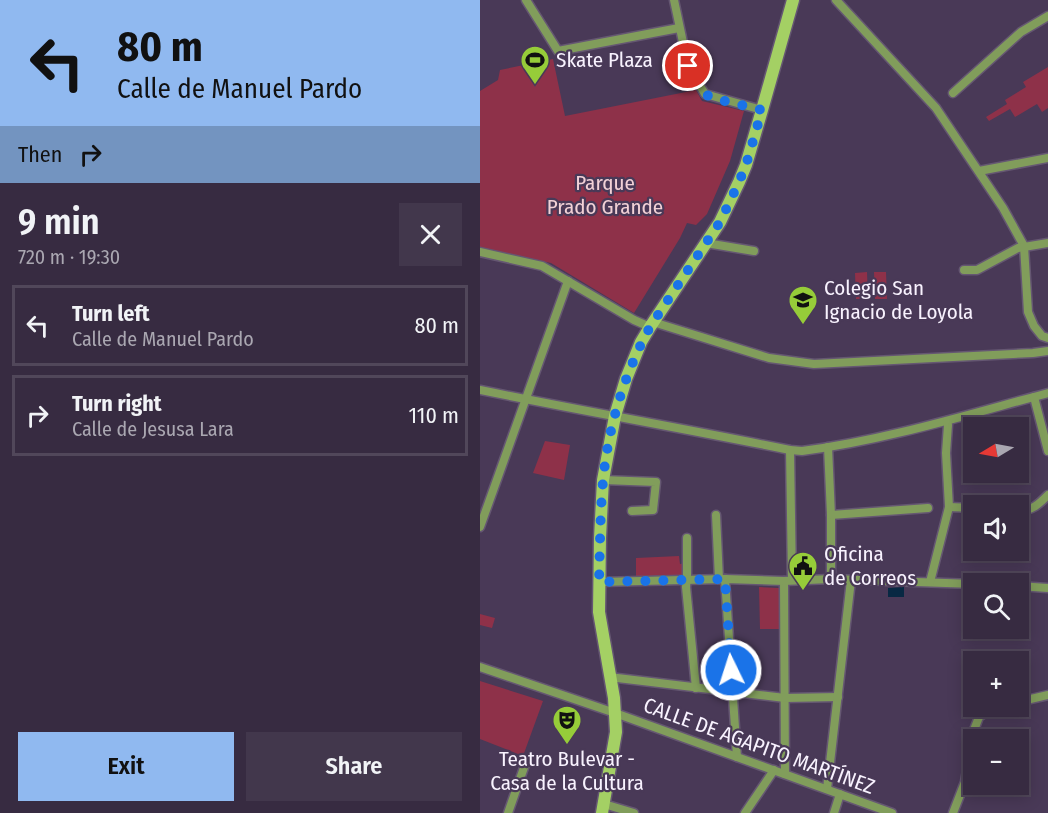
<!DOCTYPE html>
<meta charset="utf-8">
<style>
body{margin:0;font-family:"Fira Sans Condensed",sans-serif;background:#42374c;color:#f1f3f6;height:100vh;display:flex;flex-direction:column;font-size:22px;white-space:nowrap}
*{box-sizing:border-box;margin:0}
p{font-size:20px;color:#aaa7b1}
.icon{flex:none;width:33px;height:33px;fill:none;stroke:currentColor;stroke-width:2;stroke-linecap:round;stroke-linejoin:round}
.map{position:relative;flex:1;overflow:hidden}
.panel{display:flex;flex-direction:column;background:#372b41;width:480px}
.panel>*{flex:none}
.top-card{background:#90b9f0;color:#111;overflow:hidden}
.needle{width:39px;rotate:260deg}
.fabs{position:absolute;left:483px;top:417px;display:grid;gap:12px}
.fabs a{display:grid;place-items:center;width:66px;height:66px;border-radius:0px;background:#372b41;box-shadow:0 3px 15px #0003,0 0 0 2px #51475a;font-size:30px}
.pin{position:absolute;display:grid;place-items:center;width:51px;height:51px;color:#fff;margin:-26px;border:3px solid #fff;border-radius:50%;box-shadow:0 2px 6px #0007}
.me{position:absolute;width:66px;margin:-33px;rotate:356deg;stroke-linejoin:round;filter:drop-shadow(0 0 4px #0008)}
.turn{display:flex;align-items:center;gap:21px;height:126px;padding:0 18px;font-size:27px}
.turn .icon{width:78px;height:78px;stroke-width:2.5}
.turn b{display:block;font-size:42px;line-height:51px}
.then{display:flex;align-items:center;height:57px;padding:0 18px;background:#0003;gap:12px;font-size:22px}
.round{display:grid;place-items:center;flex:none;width:63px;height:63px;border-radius:0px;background:#42374c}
.head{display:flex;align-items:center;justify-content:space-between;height:102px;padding:0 18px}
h1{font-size:36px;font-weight:600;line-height:45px}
.action{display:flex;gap:12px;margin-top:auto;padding:12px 18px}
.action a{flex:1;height:69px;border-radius:0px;background:#90b9f0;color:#111;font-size:24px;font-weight:600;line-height:69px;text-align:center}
.action a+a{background:#42374c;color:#f1f3f6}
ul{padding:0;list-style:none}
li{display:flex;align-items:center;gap:18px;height:81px;margin:0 12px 9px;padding:0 6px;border:3px solid #51475a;border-radius:0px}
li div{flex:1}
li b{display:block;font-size:22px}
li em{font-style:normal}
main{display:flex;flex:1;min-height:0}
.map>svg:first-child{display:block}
.green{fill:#8e3149}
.water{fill:#082843}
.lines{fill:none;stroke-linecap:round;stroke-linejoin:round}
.minor-casing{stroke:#655772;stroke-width:11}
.secondary-casing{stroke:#655772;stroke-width:15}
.minor{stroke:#819d5b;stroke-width:8}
.secondary{stroke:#a4d064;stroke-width:12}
.route{stroke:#1a73e8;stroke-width:10;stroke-dasharray:0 18}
.labels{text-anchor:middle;stroke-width:4.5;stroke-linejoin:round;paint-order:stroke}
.poi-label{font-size:21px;fill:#f8f2fe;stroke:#493957;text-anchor:start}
.park-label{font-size:21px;fill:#f2d1d6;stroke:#493957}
.street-label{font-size:21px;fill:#f8f2fe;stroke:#493957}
</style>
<main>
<section class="panel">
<div class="top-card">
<div class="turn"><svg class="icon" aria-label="left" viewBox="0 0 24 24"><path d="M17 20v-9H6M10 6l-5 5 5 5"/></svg><div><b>80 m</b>Calle de Manuel Pardo</div></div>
<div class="then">Then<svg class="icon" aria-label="right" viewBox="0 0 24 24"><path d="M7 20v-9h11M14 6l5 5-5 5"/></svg></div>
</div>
<div class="head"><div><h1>9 min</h1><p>720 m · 19:30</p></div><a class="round"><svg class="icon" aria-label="close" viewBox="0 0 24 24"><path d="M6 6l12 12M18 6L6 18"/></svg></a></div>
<ul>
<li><svg class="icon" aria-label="left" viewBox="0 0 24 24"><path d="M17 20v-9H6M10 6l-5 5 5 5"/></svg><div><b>Turn left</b><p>Calle de Manuel Pardo</p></div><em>80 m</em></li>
<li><svg class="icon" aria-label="right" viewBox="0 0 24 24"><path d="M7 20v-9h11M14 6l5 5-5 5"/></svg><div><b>Turn right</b><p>Calle de Jesusa Lara</p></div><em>110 m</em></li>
</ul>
<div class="action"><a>Exit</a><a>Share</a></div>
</section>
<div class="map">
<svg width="568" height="813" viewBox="0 0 568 813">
<rect width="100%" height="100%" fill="#493957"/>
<g class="green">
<path d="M73,59L85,116L216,90L222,101L264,111L250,161L227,214L216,225L207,223L200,238L154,313L71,263L0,248V91L18,80L20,70Z"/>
<path d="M568,67V108L562,112L557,104L535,117L530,109L509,121L506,117L527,104L525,100L546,87L543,82Z"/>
<path d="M387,272L388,299H376L375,273Z"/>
<path d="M394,272H406L407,299H395Z"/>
<path d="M65,441L90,445L84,480L53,473Z"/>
<path d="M199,556L200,564L205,563L206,576L156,578V558Z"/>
<path d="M279,587L299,588V629H280Z"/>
<path d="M0,614L15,618L12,628L0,625Z"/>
<path d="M0,681L63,701L43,756L0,739Z"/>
</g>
<path class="water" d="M424,587V597H408V588Z"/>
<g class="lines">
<g class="minor-casing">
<g id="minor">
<path d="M46,0L78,51L199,28"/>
<path d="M194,0L208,66L225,94L282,110"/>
<path d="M356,0L456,108L523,208L544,246L548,312L554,326L562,336L568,338"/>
<path d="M473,93L541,32L568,16"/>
<path d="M499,171L568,158"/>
<path d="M226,243L274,251"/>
<path d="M0,252L62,266L154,320L170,327"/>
<path d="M484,270H497L538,248L568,243"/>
<path d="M173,322L289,358L334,364L553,353L568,351"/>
<path d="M0,390C103,411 207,429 310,450L322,451C406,440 486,415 568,393"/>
<path d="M554,397L568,451"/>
<path d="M348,447L351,515V579"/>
<path d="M310,450L312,580"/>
<path d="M123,480L176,482L173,510L152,511"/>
<path d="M469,507L494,508"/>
<path d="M538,511C552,511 559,504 568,495"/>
<path d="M236,515L239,579"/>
<path d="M351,515L448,508"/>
<path d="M0,527L88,281"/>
<path d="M207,538V577L206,587L216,688"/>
<path d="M245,579L257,757"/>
<path d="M304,581L305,774"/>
<path d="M119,582L245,579L304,581L351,579L494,584"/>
<path d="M450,582L469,507L466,453L468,425L467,421"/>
<path d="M538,586L568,588"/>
<path d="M0,667L135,713L412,813"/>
<path d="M129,677L305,698L358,697"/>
<path d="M538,702L568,695"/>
<path d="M347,789L371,580"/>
<path d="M124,804L154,813"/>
<path d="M28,813L46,762"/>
<path d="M265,813L294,770"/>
<path d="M354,813L360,794"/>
<path d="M473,813L485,782L494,730L499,717L509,710L517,706"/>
</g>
</g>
<g class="secondary-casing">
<path id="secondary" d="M122,813L136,732L134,698L119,612L120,538L123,480L135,416L146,379L161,342L170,327L240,222L259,182L266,165L282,110L313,0"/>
</g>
<use href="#minor" class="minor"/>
<use href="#secondary" class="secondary"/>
</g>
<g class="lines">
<path class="route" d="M208,66L225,94L232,98L282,110L266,165L259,182L240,222L170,327C144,374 128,428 123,481C120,514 120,549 119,582L245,579L251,670"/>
</g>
<defs>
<g id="stadium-pin" transform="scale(1.5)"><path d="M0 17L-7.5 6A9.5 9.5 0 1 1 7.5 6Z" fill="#96cc39" stroke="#493957"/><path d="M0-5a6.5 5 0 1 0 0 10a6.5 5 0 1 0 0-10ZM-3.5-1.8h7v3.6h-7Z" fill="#111"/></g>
<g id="school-pin" transform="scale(1.5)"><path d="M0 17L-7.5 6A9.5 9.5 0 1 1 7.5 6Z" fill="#96cc39" stroke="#493957"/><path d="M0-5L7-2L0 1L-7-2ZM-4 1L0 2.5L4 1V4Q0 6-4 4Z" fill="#111"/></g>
<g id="civic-pin" transform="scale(1.5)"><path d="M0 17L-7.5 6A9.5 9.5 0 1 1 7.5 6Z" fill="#96cc39" stroke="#493957"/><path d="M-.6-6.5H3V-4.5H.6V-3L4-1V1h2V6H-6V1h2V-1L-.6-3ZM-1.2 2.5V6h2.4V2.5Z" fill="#111"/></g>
<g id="theatre-pin" transform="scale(1.5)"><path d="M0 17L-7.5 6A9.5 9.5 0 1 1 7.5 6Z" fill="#96cc39" stroke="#493957"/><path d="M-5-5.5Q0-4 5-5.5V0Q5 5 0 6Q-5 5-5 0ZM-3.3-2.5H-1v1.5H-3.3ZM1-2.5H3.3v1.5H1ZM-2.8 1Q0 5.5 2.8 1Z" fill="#111"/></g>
</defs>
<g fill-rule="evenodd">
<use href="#stadium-pin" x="55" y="60"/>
<use href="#school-pin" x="323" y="300"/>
<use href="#civic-pin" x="323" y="566"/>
<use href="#theatre-pin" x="87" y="720"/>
</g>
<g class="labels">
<g class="poi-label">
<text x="76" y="67">Skate Plaza</text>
<text x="344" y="295">Colegio San<tspan x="344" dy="24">Ignacio de Loyola</tspan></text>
<text x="344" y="561">Oficina<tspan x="344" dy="24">de Correos</tspan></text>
<text x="87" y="766" text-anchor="middle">Teatro Bulevar -<tspan x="87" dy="24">Casa de la Cultura</tspan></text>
</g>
<g class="park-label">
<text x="125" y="190">Parque<tspan x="125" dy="24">Prado Grande</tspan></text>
</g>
<g class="street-label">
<text transform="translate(279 746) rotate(20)" y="7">CALLE DE AGAPITO MARTÍNEZ</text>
</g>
</g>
</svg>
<div class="fabs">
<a><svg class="needle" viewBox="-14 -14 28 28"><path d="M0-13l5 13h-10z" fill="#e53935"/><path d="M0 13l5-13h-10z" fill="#aaa7b1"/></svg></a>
<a><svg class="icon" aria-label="sound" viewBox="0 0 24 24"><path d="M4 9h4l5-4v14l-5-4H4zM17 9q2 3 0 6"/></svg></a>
<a><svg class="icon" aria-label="search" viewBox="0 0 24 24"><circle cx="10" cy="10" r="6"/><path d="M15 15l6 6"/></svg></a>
<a>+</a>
<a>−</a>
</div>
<div class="pin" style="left:208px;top:66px;background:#d93025"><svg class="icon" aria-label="arrive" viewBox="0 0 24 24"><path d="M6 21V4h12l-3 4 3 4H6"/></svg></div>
<svg class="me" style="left:251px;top:670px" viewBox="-20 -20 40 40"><circle r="17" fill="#1a73e8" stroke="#fff" stroke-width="3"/><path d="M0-11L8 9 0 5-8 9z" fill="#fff"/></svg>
</div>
</main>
